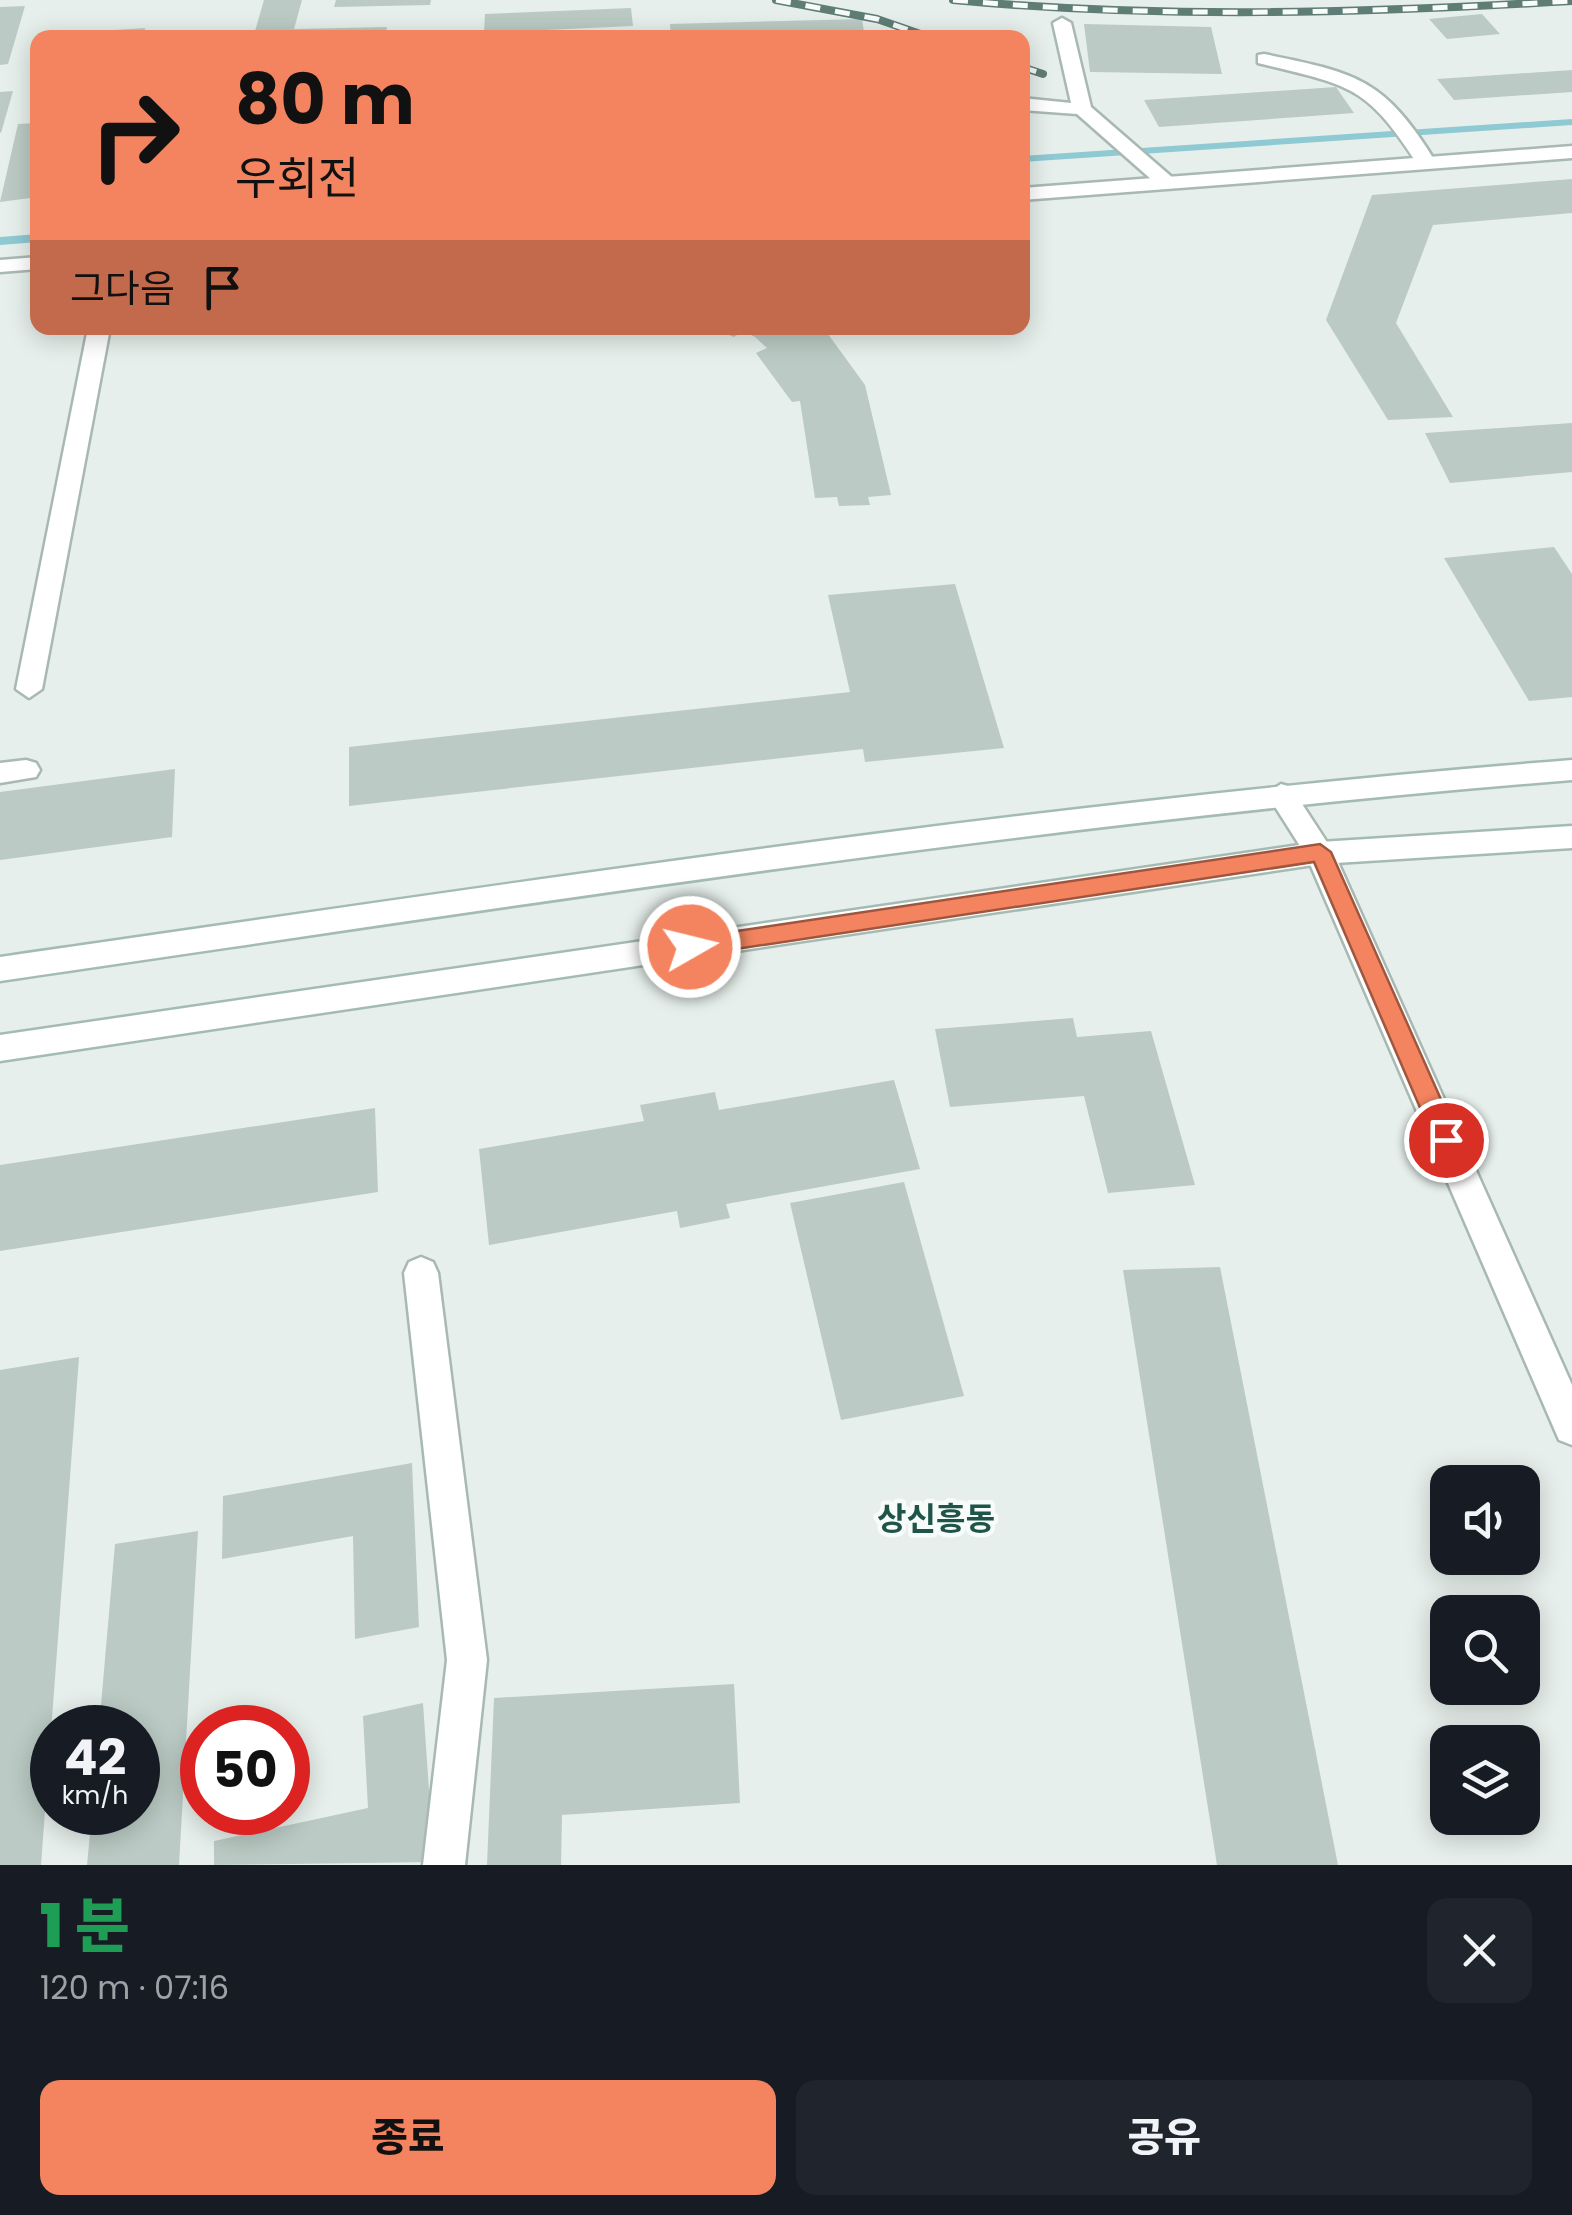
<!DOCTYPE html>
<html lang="ko">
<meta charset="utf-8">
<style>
body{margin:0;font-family:Poppins,"Noto Sans KR",sans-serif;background:#20242c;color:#f1f3f6;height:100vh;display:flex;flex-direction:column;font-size:38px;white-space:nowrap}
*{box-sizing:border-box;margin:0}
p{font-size:32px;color:#9ea1a6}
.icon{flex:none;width:55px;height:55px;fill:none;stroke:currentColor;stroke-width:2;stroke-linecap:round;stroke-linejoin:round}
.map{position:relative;height:1865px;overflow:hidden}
.sheet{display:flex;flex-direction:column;background:#171b24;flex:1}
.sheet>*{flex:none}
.hud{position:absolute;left:30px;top:30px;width:1000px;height:305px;border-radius:20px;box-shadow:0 5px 25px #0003;background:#f4845f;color:#111;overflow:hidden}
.controls{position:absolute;left:1430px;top:1465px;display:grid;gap:20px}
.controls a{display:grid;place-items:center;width:110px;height:110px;border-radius:20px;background:#171b24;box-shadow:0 5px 25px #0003;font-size:50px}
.speed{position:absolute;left:30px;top:1705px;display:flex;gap:20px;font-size:50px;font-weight:700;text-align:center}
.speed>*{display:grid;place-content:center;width:130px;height:130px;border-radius:50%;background:#171b24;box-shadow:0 5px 25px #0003;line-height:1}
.speed small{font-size:25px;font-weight:400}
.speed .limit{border:15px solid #d22;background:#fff;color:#111}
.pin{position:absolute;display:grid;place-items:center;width:85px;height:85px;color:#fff;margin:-42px;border:5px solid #fff;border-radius:50%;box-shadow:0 2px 10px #0007}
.me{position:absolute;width:110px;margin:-55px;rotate:82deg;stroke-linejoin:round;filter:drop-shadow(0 0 8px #0008)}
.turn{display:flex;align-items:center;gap:35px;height:210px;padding:0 40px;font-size:45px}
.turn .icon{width:130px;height:130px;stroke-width:2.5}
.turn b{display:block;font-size:70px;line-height:85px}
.then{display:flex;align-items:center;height:95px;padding:0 40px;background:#0003;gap:20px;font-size:38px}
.round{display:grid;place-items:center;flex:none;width:105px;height:105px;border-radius:20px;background:#20242c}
.headline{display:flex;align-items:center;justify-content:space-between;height:170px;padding:0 40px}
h1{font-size:60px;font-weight:800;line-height:75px;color:#1e9e55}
.primary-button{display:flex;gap:20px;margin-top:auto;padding:20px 40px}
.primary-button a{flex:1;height:115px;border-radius:20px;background:#f4845f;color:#111;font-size:40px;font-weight:800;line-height:115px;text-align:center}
.primary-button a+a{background:#20242c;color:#f1f3f6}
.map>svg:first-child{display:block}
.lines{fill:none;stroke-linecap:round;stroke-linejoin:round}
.stream{fill:#8ec9d4;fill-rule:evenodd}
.building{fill:#bbcac4}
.lane-casing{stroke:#a8b8b2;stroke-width:5}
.street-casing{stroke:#a8b8b2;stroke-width:5}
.secondary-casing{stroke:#a4bbb3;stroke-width:5}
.lane{fill:#fff;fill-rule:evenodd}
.street{fill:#fff;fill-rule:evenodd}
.secondary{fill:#fff;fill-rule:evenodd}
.rail-casing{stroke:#5f7d75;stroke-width:8}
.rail{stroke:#f7fbf9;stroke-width:5;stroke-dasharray:15;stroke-linecap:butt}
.route{fill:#f4845f;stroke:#9f563e;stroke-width:2.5}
.labels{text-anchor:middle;stroke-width:9;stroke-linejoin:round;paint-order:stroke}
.near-neighbourhood-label{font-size:32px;font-weight:bold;fill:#1f5548;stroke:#f7fbf9}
</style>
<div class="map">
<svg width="1572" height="1865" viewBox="0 0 1572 1865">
<rect width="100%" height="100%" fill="#e6efeb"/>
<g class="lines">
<g class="stream">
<path d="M1572,119V125L1022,162V156Z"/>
<path d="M38,234V242L0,245V237Z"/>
</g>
</g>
<g class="building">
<path d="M264,0H302L294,29L387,27L385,38H253Z"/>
<path d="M336,0H431L430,5L334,7Z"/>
<path d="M25,6L8,64L0,65V7Z"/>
<path d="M631,8L633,26L484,33L485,14Z"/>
<path d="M1482,14L1500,34L1447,39L1429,19Z"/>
<path d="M862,19L865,38H671L670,24Z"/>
<path d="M1084,24L1211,27L1222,74L1090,72Z"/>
<path d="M145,28L143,38H39V35Z"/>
<path d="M1572,70V92L1454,100L1437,79Z"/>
<path d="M1336,87L1354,113L1159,127L1144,100Z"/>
<path d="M13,91L1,133L0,132V92Z"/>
<path d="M38,123V197L0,202L18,124Z"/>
<path d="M1572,179V213L1433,225L1396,323L1453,417L1388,420L1326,320L1372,195Z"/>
<path d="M711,328H819L828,334L865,385L891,495L868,497L870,505L839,506L837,497L815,498L800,401L792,402L756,353L767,348L755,337L743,331L734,337Z"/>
<path d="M1572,423V472L1450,483L1425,433Z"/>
<path d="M1554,547L1572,574V697L1529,701L1444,558Z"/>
<path d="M955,584L1004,748L865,762L863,749L349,806V747L850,692L828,595Z"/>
<path d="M175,769L172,837L0,860V792Z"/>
<path d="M1073,1018L1077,1037L1151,1031L1195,1185L1108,1193L1084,1096L950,1107L935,1029Z"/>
<path d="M894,1080L920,1169L726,1204L730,1218L680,1228L677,1211L489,1245L479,1149L644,1121L640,1105L715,1092L719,1110Z"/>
<path d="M375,1108L378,1192L0,1251V1165Z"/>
<path d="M904,1182L964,1396L841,1420L790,1203Z"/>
<path d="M1220,1267L1338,1865H1217L1123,1270Z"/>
<path d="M79,1357L41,1865H0V1370Z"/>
<path d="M412,1463L419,1627L355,1639L353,1536L222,1559L223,1496Z"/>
<path d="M198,1531L179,1865H87L92,1812H138V1728H99L115,1544Z"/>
<path d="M734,1684L740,1803L562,1815L561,1865H487L494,1698Z"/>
<path d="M423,1703L434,1862L214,1865V1841L368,1808L363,1716Z"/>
</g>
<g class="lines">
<g class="lane-casing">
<g id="lane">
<path d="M1062,18L1071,23L1091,107L1174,179V187H1160L1077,114L1022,110V98L1071,103L1053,23Z"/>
<path d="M1264,54C1358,73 1385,79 1437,164L1420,168C1366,84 1352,86 1258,63V55Z"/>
</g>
</g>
<g class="street-casing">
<g id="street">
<path d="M1572,146V158L1022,200V188Z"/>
<path d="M38,257V269L0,272V260Z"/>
<path d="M88,328H110L42,689L29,698L16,689Z"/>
<path d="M26,760L36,763L40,770L36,777L0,783V763Z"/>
<path d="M1281,784L1291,787L1334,853L1572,1385V1445L1559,1440L1307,857L1267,794Z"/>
<path d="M421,1257L433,1262L438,1273L487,1660L465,1865H423L447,1660L404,1273L409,1262Z"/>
</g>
</g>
<g class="secondary-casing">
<g id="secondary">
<path d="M1572,760V780C1045,822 523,905 0,981V957C523,882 1045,801 1572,760Z"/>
<path d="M1572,826V848L1320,864L0,1061V1035L1320,842Z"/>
</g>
</g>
<use href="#lane" class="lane"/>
<use href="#street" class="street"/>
<use href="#secondary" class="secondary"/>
<g class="rail-casing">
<g id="rail">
<path d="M776,0L877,19L932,38"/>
<path d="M953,0C1160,19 1365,13 1572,1"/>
<path d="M1022,67L1043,74"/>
</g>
</g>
<use href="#rail" class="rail"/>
</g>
<path class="route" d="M1320,844L1331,852L1459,1140L1455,1147H1437L1314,862L690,956L678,947L690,938Z"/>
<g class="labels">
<g class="near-neighbourhood-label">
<text x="936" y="1530">상신흥동</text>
</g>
</g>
</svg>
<div class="controls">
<a><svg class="icon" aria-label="sound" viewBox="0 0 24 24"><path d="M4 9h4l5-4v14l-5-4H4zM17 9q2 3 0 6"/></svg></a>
<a><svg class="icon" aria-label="search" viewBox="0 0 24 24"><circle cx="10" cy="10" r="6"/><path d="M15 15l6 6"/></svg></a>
<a><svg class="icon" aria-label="layers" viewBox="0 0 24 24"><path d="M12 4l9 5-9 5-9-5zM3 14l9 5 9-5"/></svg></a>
</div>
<div class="speed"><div>42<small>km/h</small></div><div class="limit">50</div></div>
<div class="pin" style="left:1446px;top:1140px;background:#d93025"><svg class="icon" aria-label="arrive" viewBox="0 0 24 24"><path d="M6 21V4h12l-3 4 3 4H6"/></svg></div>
<svg class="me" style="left:690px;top:947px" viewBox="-20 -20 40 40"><circle r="17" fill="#f4845f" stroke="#fff" stroke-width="3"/><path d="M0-11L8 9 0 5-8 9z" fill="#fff"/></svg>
<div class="hud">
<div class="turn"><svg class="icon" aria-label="right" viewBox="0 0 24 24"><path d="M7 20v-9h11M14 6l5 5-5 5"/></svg><div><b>80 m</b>우회전</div></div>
<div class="then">그다음<svg class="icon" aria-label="arrive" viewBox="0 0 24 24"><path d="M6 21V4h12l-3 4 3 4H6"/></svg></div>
</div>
</div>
<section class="sheet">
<div class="headline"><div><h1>1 분</h1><p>120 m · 07:16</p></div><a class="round"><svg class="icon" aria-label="close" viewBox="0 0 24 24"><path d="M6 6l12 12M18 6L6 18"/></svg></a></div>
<div class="primary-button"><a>종료</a><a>공유</a></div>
</section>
